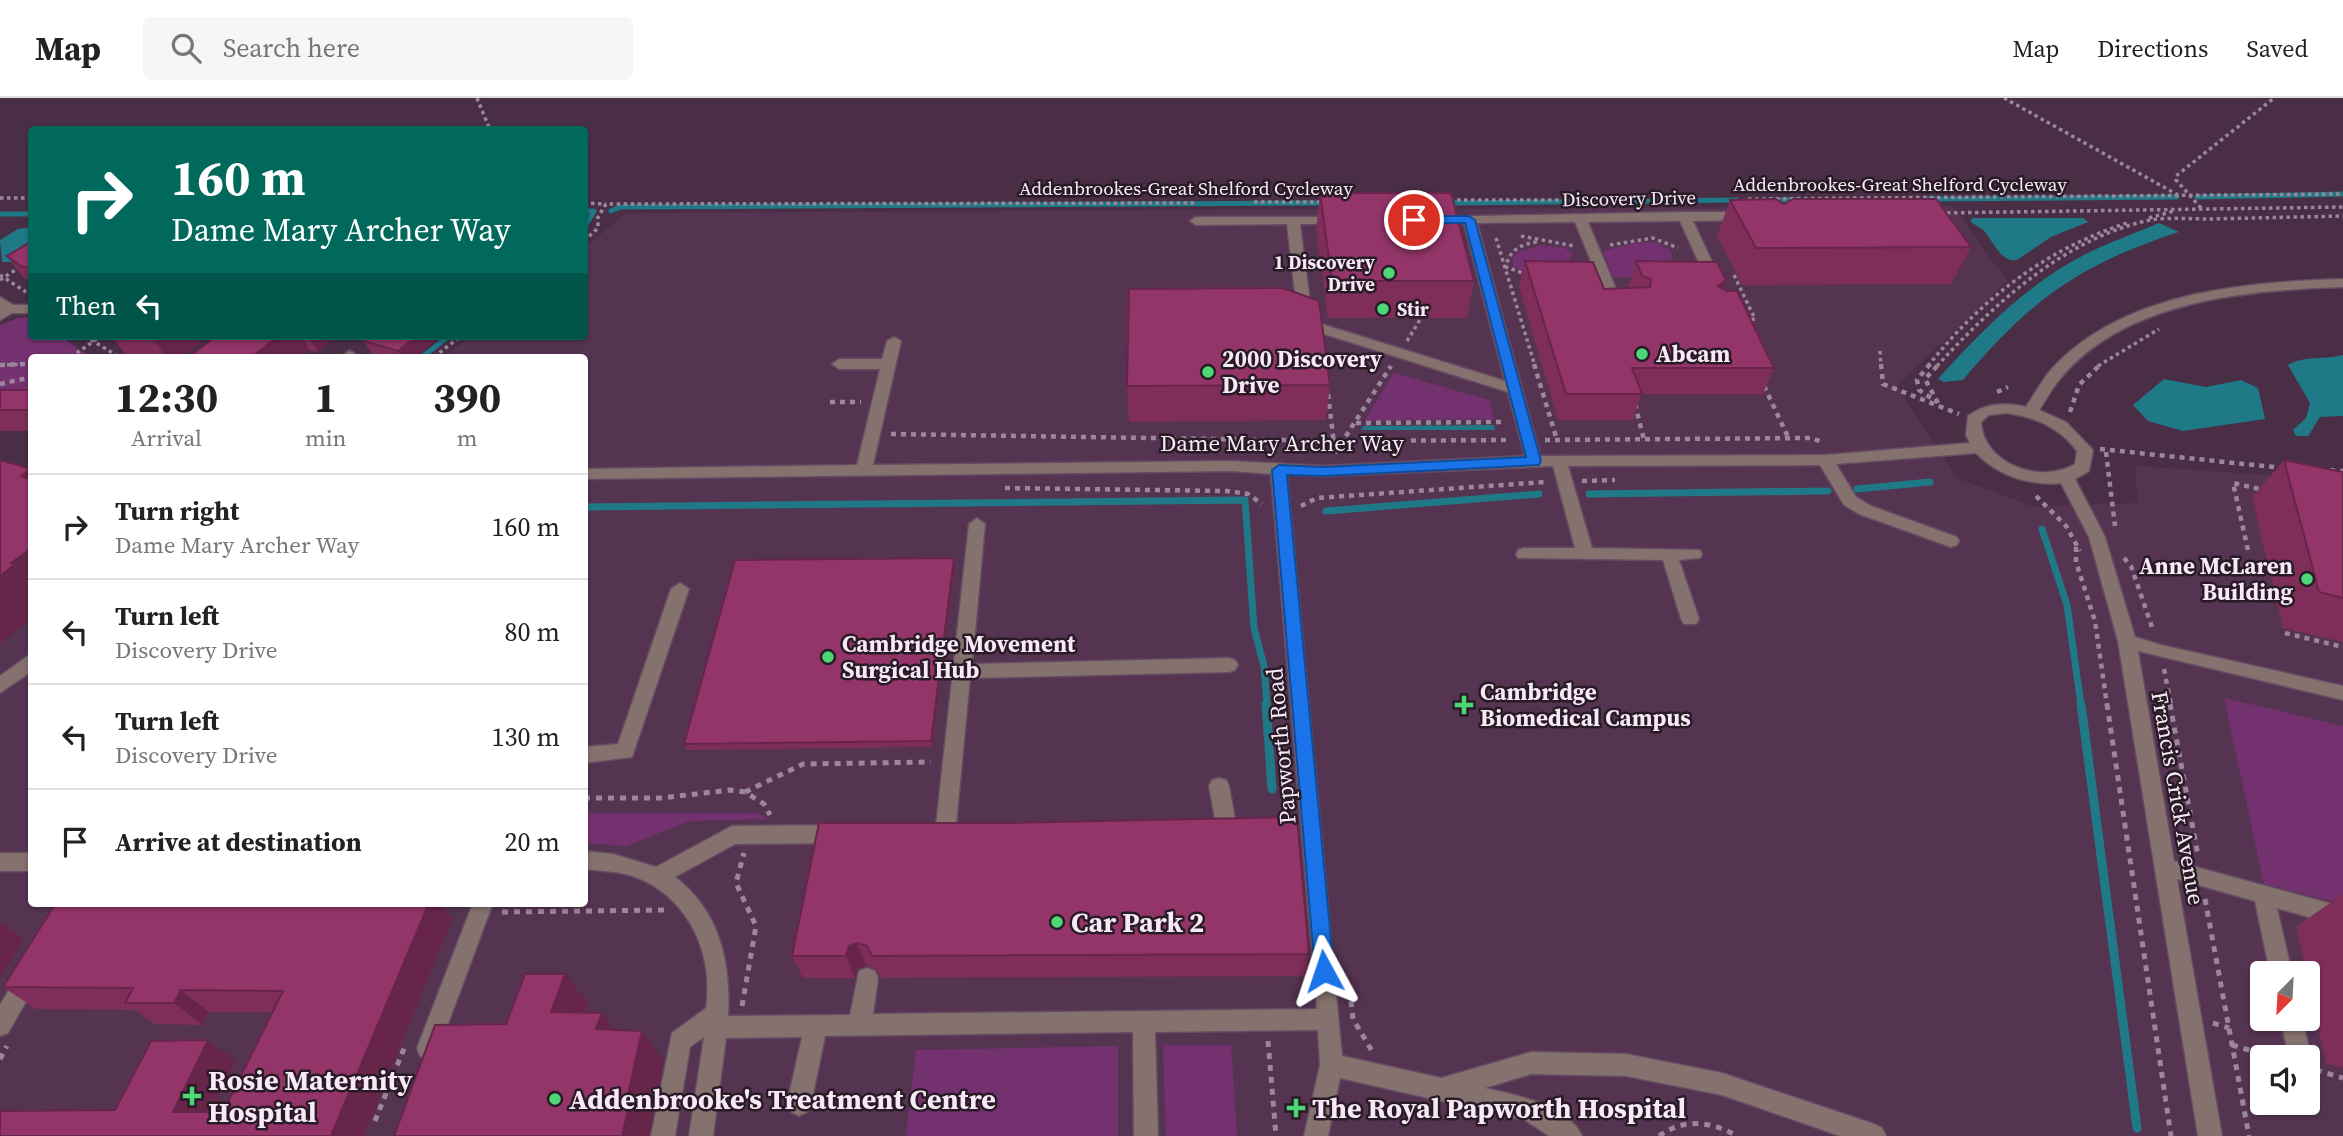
<!DOCTYPE html>
<style>
body{margin:0;font-family:"Source Serif 4",serif;background:#f6f6f6;color:#222;height:100vh;display:flex;flex-direction:column;font-size:26px;white-space:nowrap}
*{box-sizing:border-box;margin:0}
p{font-size:23px;color:#767676}
.icon{flex:none;width:38px;height:38px;fill:none;stroke:currentColor;stroke-width:2;stroke-linecap:round;stroke-linejoin:round}
.map{position:relative;flex:1;overflow:hidden}
.details{position:absolute;left:28px;top:256px;width:560px;height:553px;display:flex;flex-direction:column;background:#fff;border-radius:7px;box-shadow:0 2px 5px #0004}
.details>*{flex:none}
.hud{position:absolute;left:28px;top:28px;width:560px;height:214px;border-radius:7px;box-shadow:0 2px 5px #0004;background:#00695c;color:#fff;overflow:hidden}
.needle{width:46px;rotate:204deg}
.fabs{position:absolute;left:2250px;top:863px;display:grid;gap:14px}
.fabs a{display:grid;place-items:center;width:70px;height:70px;border-radius:7px;background:#fff;box-shadow:0 2px 5px #0004;font-size:35px}
.pin{position:absolute;display:grid;place-items:center;width:60px;height:60px;color:#fff;margin:-30px;border:4px solid #fff;border-radius:50%;box-shadow:0 2px 7px #0007}
.me{position:absolute;width:77px;margin:-38px;rotate:355deg;stroke-linejoin:round;filter:drop-shadow(0 0 5px #0008)}
.turn{display:flex;align-items:center;gap:24px;height:147px;padding:0 28px;font-size:32px}
.turn .icon{width:91px;height:91px;stroke-width:2.5}
.turn b{display:block;font-size:49px;line-height:60px}
.then{display:flex;align-items:center;height:66px;padding:0 28px;background:#0003;gap:14px;font-size:26px}
.eta{display:flex;justify-content:space-evenly;align-items:center;height:119px;text-align:center}
.eta b{font-size:42px;font-weight:700;line-height:49px}
ul{padding:0;list-style:none}
li{display:flex;align-items:center;gap:21px;height:105px;padding:0 28px;border-top:2px solid #e0e0e0}
li div{flex:1}
li b{display:block;font-size:26px}
li em{font-style:normal}
header{display:flex;align-items:center;gap:42px;box-sizing:border-box;height:98px;padding:0 35px;background:#fff;border-bottom:2px solid #e0e0e0}
header strong{font-size:33px}
nav{display:flex;gap:38px;margin-inline-start:auto;font-size:24px}
.search{width:490px;height:63px;background:#f6f6f6;display:flex;align-items:center;gap:18px;box-sizing:border-box;padding:0 24px;border-radius:7px;color:#767676;font-size:26px}
.map>svg:first-child{display:block}
.built{fill:#553452;fill-rule:evenodd}
.green{fill:#743170}
.water{fill:#1f7987}
.lines{fill:none;stroke-linecap:round;stroke-linejoin:round}
.stream-far2{stroke:#1f7987;stroke-width:5}
.stream-far1{stroke:#1f7987;stroke-width:7}
.stream{stroke:#1f7987;stroke-width:9}
.minor-casing{stroke:#654c62;stroke-width:3}
.path-far2{stroke:#9c869a;stroke-width:3.5;stroke-dasharray:3.5 3.5;stroke-linecap:butt}
.path-far1{stroke:#9c869a;stroke-width:4.5;stroke-dasharray:5 5;stroke-linecap:butt}
.path{stroke:#9c869a;stroke-width:5;stroke-dasharray:6 6;stroke-linecap:butt}
.minor{fill:#85726e;fill-rule:evenodd}
.wall{fill:#7e2e59}
.shaded-wall{fill:#672549}
.building{fill:#933568;stroke:#672549;stroke-width:2}
.route{fill:#1a73e8;stroke:#114b97;stroke-width:2}
.poi-dot{fill:#4dd676;stroke:#281b26;stroke-width:2.5}
.labels{text-anchor:middle;stroke-width:5;stroke-linejoin:round;paint-order:stroke}
.far-street-label{font-size:19px;fill:#f9e8f7;stroke:#281b26}
.far-poi-label{font-size:19px;font-weight:bold;fill:#f9e8f7;stroke:#281b26;text-anchor:end}
.poi-label{font-size:23px;font-weight:bold;fill:#f9e8f7;stroke:#281b26;text-anchor:start}
.street-label{font-size:23px;fill:#f9e8f7;stroke:#281b26}
.near-poi-label{font-size:28px;font-weight:bold;fill:#f9e8f7;stroke:#281b26;text-anchor:start}
</style>
<header>
<strong>Map</strong>
<div class="search"><svg class="icon" aria-label="search" viewBox="0 0 24 24"><circle cx="10" cy="10" r="6"/><path d="M15 15l6 6"/></svg>Search here</div>
<nav><a>Map</a><a>Directions</a><a>Saved</a></nav>
</header>
<div class="map">
<svg width="2343" height="1038" viewBox="0 0 2343 1038">
<rect width="100%" height="100%" fill="#492e46"/>
<path class="built" d="M1953,108L2007,183L1897,288L1957,380L2035,409L2137,405L2136,368L2343,382V1038H0V373H31L32,805H584V259H444L471,238H584L585,149L627,115ZM2263,875H2308V920H2263ZM2263,959H2308V1004H2263Z"/>
<g class="green">
<path d="M1639,144L1658,145L1671,153L1672,160C1659,181 1635,179 1613,179L1603,153Z"/>
<path d="M1540,147L1565,150L1573,156C1566,174 1529,176 1513,169V159L1520,153Z"/>
<path d="M31,219L32,238H60L90,259H32L31,291L0,292V227L18,220Z"/>
<path d="M1394,275L1489,302L1494,321L1364,323Z"/>
<path d="M2224,600L2343,628V806L2264,786Z"/>
<path d="M585,715H758L768,721L689,723L626,748L585,745Z"/>
<path d="M1163,947H1231L1237,1038H1166Z"/>
<path d="M1118,948V1038H906L916,952Z"/>
</g>
<g class="water">
<path d="M1973,120H2083L2088,124L2051,139L2017,162C2001,165 1994,144 1984,133C1980,129 1974,127 1970,123Z"/>
<path d="M2159,125L2179,134C2080,166 2030,202 1963,282L1944,284L1938,281C1982,232 2030,183 2090,154C2112,143 2136,135 2159,125Z"/>
<path d="M31,129V152L13,164H2L0,142L18,131Z"/>
<path d="M2343,257V318L2320,319L2308,338H2296L2293,332L2306,320L2310,305L2288,267C2305,257 2324,262 2343,257Z"/>
<path d="M2164,281L2206,289L2241,282L2258,290L2265,321L2183,333L2148,323L2133,307Z"/>
<path d="M1494,327L1495,332H1361L1363,328Z"/>
</g>
<g class="lines">
<g class="stream-far2">
<path d="M2197,99L2343,96"/>
<path d="M1927,101L2177,99"/>
<path d="M1770,102H1800"/>
<path d="M1444,105L1737,102"/>
<path d="M584,113H594L584,130"/>
<path d="M611,113L620,109L1327,105"/>
<path d="M0,116H32"/>
<path d="M422,259L449,238"/>
</g>
<g class="stream-far1">
<path d="M1857,391L1930,384"/>
<path d="M1589,396L1828,393"/>
<path d="M584,409L1245,402L1254,530L1264,568L1267,607"/>
<path d="M1326,413L1539,396"/>
<path d="M2042,431L2067,507L2081,607"/>
</g>
<g class="stream">
<path d="M1266,606L1272,691"/>
<path d="M2081,606L2137,1030"/>
</g>
<g class="minor-casing">
<g id="minor">
<path d="M1684,114H1745L1751,118L1745,122L1693,123L1722,185L1720,188H1710L1708,185L1680,123L1588,124L1624,210L1617,214L1610,210L1575,124L1477,125L1540,358L1825,357L1970,345L1966,337L1968,318C1986,305 2004,304 2026,309C2034,297 2041,284 2050,273C2120,194 2244,184 2343,181V189C2249,192 2124,202 2060,281C2052,290 2046,302 2039,312L2066,324L2093,352L2089,373L2075,381L2105,439L2135,539L2161,547L2343,588V602L2138,553L2174,763L2343,809V829L2277,810L2292,875H2270L2255,803L2177,781L2222,1038H2198L2118,543L2089,439L2061,385C2030,388 1998,378 1976,355L1836,366L1856,399L1871,408L1957,439L1959,443L1957,447L1951,449L1859,416L1844,407L1820,367L1568,368L1592,450L1700,452L1702,456L1700,460L1679,462L1699,521L1696,526H1684L1681,521L1663,462L1518,460L1516,456L1518,452L1524,450H1575L1553,368L1323,378L1287,376L1342,958L1441,980L1531,954L1626,956L1722,975L1874,1026L1882,1030L1886,1038H1840L1722,997L1626,978L1531,976L1485,990C1514,996 1569,1008 1582,1038H1549L1525,1022L1340,980L1328,1038H1304L1320,967L1318,932L1155,934L1158,1038H1134L1133,934L825,938L811,1006L807,1014L799,1018L791,1014L787,1006L802,939L726,940L713,1038H689L704,939L690,949L675,1038H651L672,935L706,910C714,856 689,801 638,780C621,773 602,773 584,771V753L613,756L656,769L732,728L839,727L846,730L849,736L846,742L839,745L735,746L675,779C720,813 731,865 728,918L850,917L859,873L867,870L875,873L878,880L873,916L1317,911L1271,376L1231,373L584,381V371L857,367L880,271H839L832,266L839,261H882L887,243L894,239L901,243L873,367L1231,363L1323,368L1525,358L1508,294L1305,230L1298,220L1287,126L1196,127L1190,123L1196,119H1344V125L1339,126H1300L1312,220L1315,224L1505,283L1464,125L1434,126L1429,125V119ZM2006,315C2035,319 2059,329 2077,353L2075,366C2041,387 1983,366 1981,324L1989,317Z"/>
<path d="M0,199L13,207H32V215H12L0,222Z"/>
<path d="M349,253L354,255L356,259H341Z"/>
<path d="M977,420L985,426L972,566L1229,560L1235,562L1238,567L1235,572L1229,574L970,580L955,737L952,743L945,746L938,743L935,737L969,426Z"/>
<path d="M680,485L689,491L632,659L584,665V649L618,646L671,491Z"/>
<path d="M32,555V573L0,595V578Z"/>
<path d="M1219,680L1226,682L1229,688L1237,732L1234,738L1227,741L1220,738L1217,732L1209,688L1212,682Z"/>
<rect x="0" y="755" width="32" height="18"/>
<path d="M473,805H493L439,950L436,958L428,961L420,958L417,950Z"/>
<path d="M29,869L37,872L40,879L8,935L0,938V907L21,872Z"/>
<path d="M2280,920H2302L2311,959L2308,966V959H2289Z"/>
</g>
</g>
<g class="path-far2">
<path d="M477,0L490,32"/>
<path d="M2004,0L2178,97"/>
<path d="M0,100H32"/>
<path d="M1748,101L2343,96"/>
<path d="M1450,102H1568"/>
<path d="M1254,104H1323"/>
<path d="M584,105L605,106"/>
<path d="M2201,110L2176,82V78L2274,0"/>
<path d="M1940,115L2343,109"/>
<path d="M2149,120L2174,113"/>
<path d="M1521,138L1574,148"/>
<path d="M1496,140L1535,268"/>
<path d="M584,143L598,130V119L606,106L1197,105"/>
<path d="M1610,147L1653,140L1678,150"/>
<path d="M0,177L26,194"/>
<path d="M1528,177L1506,169C1509,152 1521,146 1537,144"/>
<path d="M1734,177L1755,221L1747,222"/>
<path d="M0,182L20,169"/>
<path d="M85,238L119,259"/>
<path d="M1407,243L1421,220"/>
<path d="M1880,253L1881,268"/>
<path d="M71,259L101,238"/>
<path d="M434,259L461,238"/>
<path d="M0,267L32,266"/>
<path d="M1928,268C1981,201 2046,151 2127,125"/>
<path d="M1937,268C1994,206 2065,140 2150,122C2169,119 2191,121 2209,121C2254,120 2298,119 2343,118"/>
<path d="M2098,268L2159,231"/>
</g>
<g class="path-far1">
<path d="M1534,266L1557,342"/>
<path d="M1881,266L1883,286L1959,316"/>
<path d="M1930,266L1917,282L1919,292L1937,304"/>
<path d="M0,267L26,266"/>
<path d="M0,286L32,279"/>
<path d="M1764,288L1789,341"/>
<path d="M1997,294L2008,289"/>
<path d="M1328,296L1335,354"/>
<path d="M830,304H861"/>
<path d="M1938,305L1925,281L1939,266"/>
<path d="M1635,306L1644,342"/>
<path d="M2070,314L2079,287L2101,266"/>
<path d="M1356,325L1501,324"/>
<path d="M891,336L1344,343L1509,342"/>
<path d="M1545,342L1811,340L1823,344"/>
<path d="M2100,351L2283,370"/>
<path d="M2106,354L2115,428"/>
<path d="M1335,355L1391,268"/>
<path d="M2330,372L2343,373"/>
<path d="M1582,383L1615,382"/>
<path d="M1005,390L1227,393L1248,396L1262,406"/>
<path d="M2036,398L2066,428L2080,453"/>
<path d="M1301,408L1317,400L1545,384"/>
<path d="M2076,449V464L2095,523L2107,607"/>
<path d="M2248,452L2233,385L2264,392"/>
<path d="M2124,460L2131,468L2153,532"/>
<path d="M2285,535L2343,549"/>
<path d="M2164,571L2171,607"/>
</g>
<g class="path">
<path d="M2107,606L2171,1038"/>
<path d="M2170,606L2198,758"/>
<path d="M745,694L803,666L931,664"/>
<path d="M584,700H661L730,692L745,694L764,706L770,717"/>
<path d="M2205,801L2249,1038"/>
<path d="M502,814L665,812"/>
<path d="M1351,903L1353,921L1372,953"/>
<path d="M742,908L756,828L736,785L744,755"/>
<path d="M2213,925L2229,930"/>
<path d="M1268,943L1276,1038"/>
<path d="M2232,947L2272,959"/>
<path d="M0,961L7,948"/>
<path d="M2316,972L2343,980"/>
<path d="M375,1023L405,948"/>
<path d="M1659,1038C1684,1020 1711,1023 1737,1038"/>
</g>
<use href="#minor" class="minor"/>
</g>
<g class="wall">
<path d="M1320,95L1474,183L1467,220H1328L1316,131Z"/>
<path d="M1730,102L1784,106L1971,149L1951,186L1742,187L1717,138Z"/>
<path d="M32,143V185L23,179L7,158Z"/>
<path d="M1525,163L1604,191L1628,190L1636,163L1723,191L1774,270L1763,296H1641L1633,322H1558L1519,189Z"/>
<path d="M112,238H209L182,259H140L125,256Z"/>
<path d="M216,238H337L318,254Z"/>
<path d="M441,238L415,259H379L372,257L364,243Z"/>
<path d="M1330,287L1326,322L1129,324L1127,288Z"/>
<rect x="0" y="292" width="32" height="41"/>
<path d="M2284,362L2343,374V544L2283,530L2252,399Z"/>
<path d="M955,466L932,649L687,652L684,646Z"/>
<path d="M819,725L1309,856L1305,878L881,880L876,871L866,868L858,871L855,880H803L792,858Z"/>
<path d="M2341,797H2343V970L2326,965L2308,884V875H2306L2296,829Z"/>
<path d="M56,805H438L452,821L364,1038L115,1012L236,963L212,1014H223L273,914H209L203,927L155,926L135,912L36,911L3,889Z"/>
</g>
<g class="shaded-wall">
<path d="M1726,182L1716,208L1718,188Z"/>
<path d="M158,238H209L182,259H166L153,241Z"/>
<path d="M278,238H301L310,252L302,259H252Z"/>
<path d="M308,238H337L318,254Z"/>
<path d="M417,238H441L415,259H401L398,253Z"/>
<path d="M31,371L32,372V390L21,378Z"/>
<path d="M32,450V519L0,546V478L11,465Z"/>
<path d="M954,460L955,466L932,649L931,643Z"/>
<path d="M429,805H438L452,821L364,1038H331Z"/>
<path d="M0,823L24,841L0,881Z"/>
<path d="M857,845L866,868L858,871L855,880L846,858L849,848Z"/>
<path d="M565,876L589,906L576,944L551,914Z"/>
<path d="M181,892L209,914L203,927L174,905Z"/>
<path d="M602,915L625,945L596,931Z"/>
<path d="M642,933L664,963L649,1038H622L625,1010Z"/>
<path d="M208,942L236,963L203,1033L173,1014Z"/>
</g>
<g class="building">
<path d="M1320,95H1451L1474,183H1332Z"/>
<path d="M1776,101L1784,106L1793,101H1936L1971,149L1756,150L1730,102Z"/>
<path d="M32,143V171L21,168L7,158Z"/>
<path d="M1525,163L1593,164L1604,191L1650,189L1651,181L1642,178L1636,163L1717,164L1726,182L1718,188L1727,193H1737L1774,270H1632L1642,296H1566Z"/>
<path d="M1283,190L1319,203L1330,287L1127,288L1129,191Z"/>
<path d="M139,238H158L153,241Z"/>
<path d="M216,238H278L252,259H189Z"/>
<path d="M370,238H417L398,253L364,243Z"/>
<rect x="0" y="292" width="32" height="20"/>
<path d="M0,362L31,371L21,378L32,382V450L11,465L15,466L0,478Z"/>
<path d="M2284,362L2343,374V500L2319,494Z"/>
<path d="M954,460L931,643L684,646L735,462Z"/>
<path d="M1297,719L1309,856L872,858L867,848L857,845L849,848L846,858H792L819,725H1009Z"/>
<path d="M56,805H429L331,1038H0V1013L115,1012L151,943L208,942L173,1014H223L283,893L181,892L174,905H125L133,890L3,889Z"/>
<path d="M525,876H565L551,914L602,915L596,931L642,933L625,1010L628,1013L622,1038H394L435,927L506,926Z"/>
</g>
<path class="route" d="M1469,118L1475,122L1541,363L1539,367L1324,378L1287,377L1334,873L1331,880L1324,882L1317,880L1315,873L1272,372L1279,367L1324,369L1526,359L1465,125H1414L1408,122L1414,118Z"/>
<g class="poi-dot">
<circle cx="1389" cy="175" r="7"/>
<circle cx="1383" cy="211" r="7"/>
<circle cx="1642" cy="256" r="7"/>
<circle cx="1208" cy="274" r="7"/>
<circle cx="2307" cy="481" r="7"/>
<circle cx="828" cy="559" r="7"/>
<path d="M1460.5 596.5h7v7h7v7h-7v7h-7v-7h-7v-7h7z"/>
<circle cx="1057" cy="824" r="7"/>
<path d="M188.5 987.5h7v7h7v7h-7v7h-7v-7h-7v-7h7z"/>
<circle cx="555" cy="1001" r="7"/>
<path d="M1292.5 999.5h7v7h7v7h-7v7h-7v-7h-7v-7h7z"/>
</g>
<g class="labels">
<g class="far-street-label">
<text x="1900" y="93">Addenbrookes-Great Shelford Cycleway</text>
<text x="1186" y="97">Addenbrookes-Great Shelford Cycleway</text>
<text transform="translate(1629 100) rotate(-1)" y="7">Discovery Drive</text>
</g>
<g class="far-poi-label">
<text x="1375" y="171">1 Discovery<tspan x="1375" dy="22">Drive</tspan></text>
<text x="1397" y="218" text-anchor="start">Stir</text>
</g>
<g class="poi-label">
<text x="1656" y="264">Abcam</text>
<text x="1222" y="269">2000 Discovery<tspan x="1222" dy="26">Drive</tspan></text>
<text x="2293" y="476" text-anchor="end">Anne McLaren<tspan x="2293" dy="26">Building</tspan></text>
<text x="842" y="554">Cambridge Movement<tspan x="842" dy="26">Surgical Hub</tspan></text>
<text x="1480" y="602">Cambridge<tspan x="1480" dy="26">Biomedical Campus</tspan></text>
</g>
<g class="street-label">
<text x="1282" y="353">Dame Mary Archer Way</text>
<text transform="translate(1281 648) rotate(-95)" y="8">Papworth Road</text>
<text transform="translate(2178 700) rotate(80)" y="8">Francis Crick Avenue</text>
</g>
<g class="near-poi-label">
<text x="1071" y="834">Car Park 2</text>
<text x="208" y="992">Rosie Maternity<tspan x="208" dy="32">Hospital</tspan></text>
<text x="569" y="1011">Addenbrooke's Treatment Centre</text>
<text x="1312" y="1020">The Royal Papworth Hospital</text>
</g>
</g>
</svg>
<div class="fabs">
<a><svg class="needle" viewBox="-14 -14 28 28"><path d="M0-13l5 13h-10z" fill="#e53935"/><path d="M0 13l5-13h-10z" fill="#767676"/></svg></a>
<a><svg class="icon" aria-label="sound" viewBox="0 0 24 24"><path d="M4 9h4l5-4v14l-5-4H4zM17 9q2 3 0 6"/></svg></a>
</div>
<div class="pin" style="left:1414px;top:122px;background:#d93025"><svg class="icon" aria-label="arrive" viewBox="0 0 24 24"><path d="M6 21V4h12l-3 4 3 4H6"/></svg></div>
<svg class="me" style="left:1324px;top:873px" viewBox="-20 -20 40 40"><path d="M0-17L14 15 0 8-14 15z" fill="#1a73e8" stroke="#fff" stroke-width="4"/></svg>
<div class="hud">
<div class="turn"><svg class="icon" aria-label="right" viewBox="0 0 24 24"><path d="M7 20v-9h11M14 6l5 5-5 5"/></svg><div><b>160 m</b>Dame Mary Archer Way</div></div>
<div class="then">Then<svg class="icon" aria-label="left" viewBox="0 0 24 24"><path d="M17 20v-9H6M10 6l-5 5 5 5"/></svg></div>
</div>
<section class="details">
<div class="eta">
<div><b>12:30</b><p>Arrival</p></div>
<div><b>1</b><p>min</p></div>
<div><b>390</b><p>m</p></div>
</div>
<ul>
<li><svg class="icon" aria-label="right" viewBox="0 0 24 24"><path d="M7 20v-9h11M14 6l5 5-5 5"/></svg><div><b>Turn right</b><p>Dame Mary Archer Way</p></div><em>160 m</em></li>
<li><svg class="icon" aria-label="left" viewBox="0 0 24 24"><path d="M17 20v-9H6M10 6l-5 5 5 5"/></svg><div><b>Turn left</b><p>Discovery Drive</p></div><em>80 m</em></li>
<li><svg class="icon" aria-label="left" viewBox="0 0 24 24"><path d="M17 20v-9H6M10 6l-5 5 5 5"/></svg><div><b>Turn left</b><p>Discovery Drive</p></div><em>130 m</em></li>
<li><svg class="icon" aria-label="arrive" viewBox="0 0 24 24"><path d="M6 21V4h12l-3 4 3 4H6"/></svg><div><b>Arrive at destination</b></div><em>20 m</em></li>
</ul>
</section>
</div>
